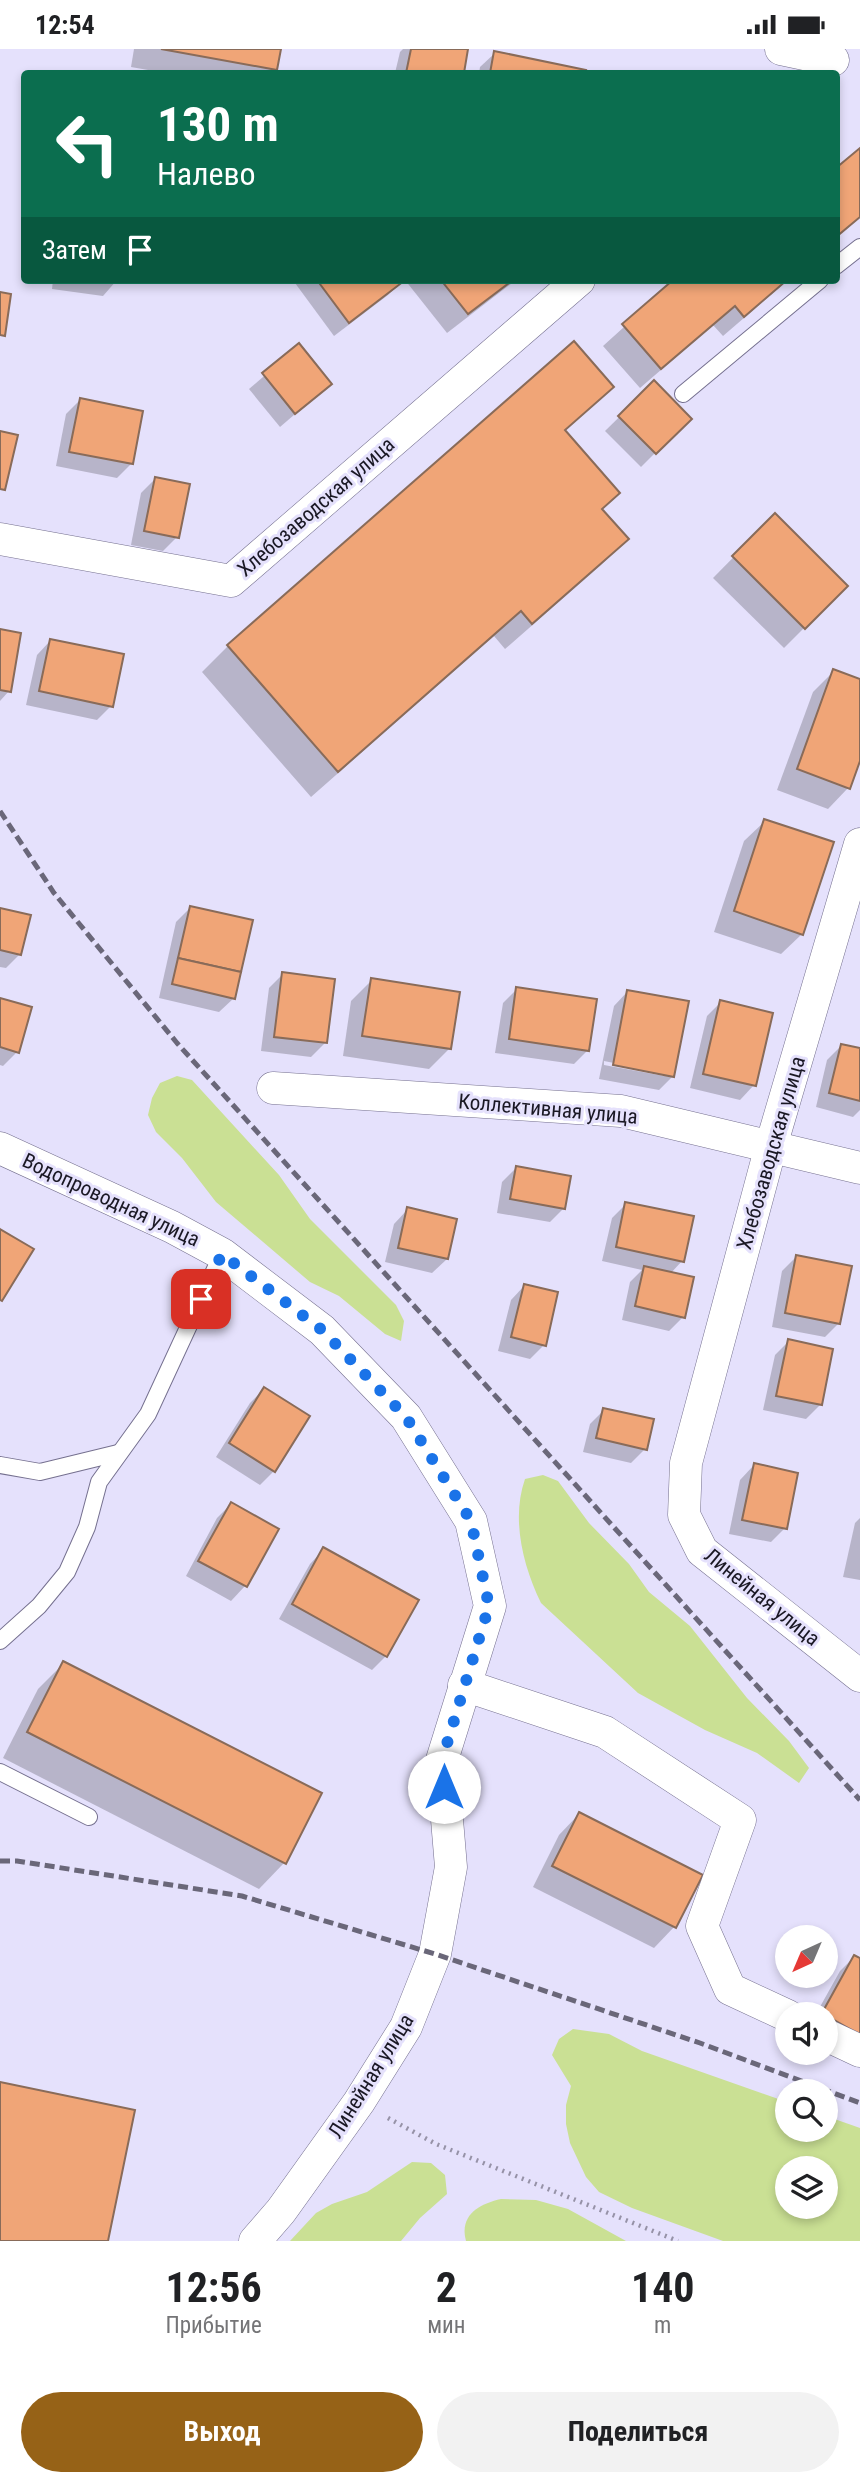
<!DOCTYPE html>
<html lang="ru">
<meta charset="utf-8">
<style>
body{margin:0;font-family:"Roboto Condensed",sans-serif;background:#f2f2f2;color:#202124;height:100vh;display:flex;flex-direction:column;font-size:26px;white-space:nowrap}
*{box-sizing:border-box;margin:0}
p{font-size:23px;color:#757577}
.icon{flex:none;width:38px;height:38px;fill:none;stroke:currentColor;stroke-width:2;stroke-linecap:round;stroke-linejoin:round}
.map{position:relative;height:2192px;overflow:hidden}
.sheet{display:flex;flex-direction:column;background:#fff;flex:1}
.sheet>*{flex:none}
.banner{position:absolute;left:21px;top:21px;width:819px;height:214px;border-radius:7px;box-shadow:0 4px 10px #0003;background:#0b6e4f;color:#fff;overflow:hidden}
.needle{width:46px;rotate:224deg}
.buttons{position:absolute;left:775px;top:1876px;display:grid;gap:14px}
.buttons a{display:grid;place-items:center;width:63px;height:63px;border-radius:50%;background:#fff;box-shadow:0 4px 10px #0003;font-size:35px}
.pin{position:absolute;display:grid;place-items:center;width:60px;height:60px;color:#fff;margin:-30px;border-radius:14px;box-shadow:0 4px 10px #0006}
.me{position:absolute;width:77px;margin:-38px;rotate:0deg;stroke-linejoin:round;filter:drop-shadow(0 0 5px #0008)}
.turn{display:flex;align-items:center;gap:24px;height:147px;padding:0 21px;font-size:32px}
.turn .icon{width:91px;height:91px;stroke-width:2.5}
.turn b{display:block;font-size:49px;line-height:60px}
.then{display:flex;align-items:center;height:66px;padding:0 21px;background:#0003;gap:14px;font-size:26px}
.eta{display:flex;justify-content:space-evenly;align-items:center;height:119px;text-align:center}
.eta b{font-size:42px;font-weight:700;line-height:49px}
.primary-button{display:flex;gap:14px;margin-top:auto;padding:14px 21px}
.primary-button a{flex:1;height:80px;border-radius:42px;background:#966217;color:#fff;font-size:28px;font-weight:700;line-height:80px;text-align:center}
.primary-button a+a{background:#f2f2f2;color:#202124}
.status{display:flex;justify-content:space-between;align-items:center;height:49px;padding:0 35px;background:#fff;direction:ltr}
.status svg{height:19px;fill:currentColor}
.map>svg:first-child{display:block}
.green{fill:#cae094;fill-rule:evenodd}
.shadow{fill:#0003;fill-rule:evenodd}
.building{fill:#f0a577;stroke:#896b59;stroke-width:2}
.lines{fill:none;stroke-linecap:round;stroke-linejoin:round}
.service-casing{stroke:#75708f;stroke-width:18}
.minor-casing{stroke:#75708f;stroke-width:33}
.path{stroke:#9692a7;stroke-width:4.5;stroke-dasharray:2 5;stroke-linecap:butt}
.service{stroke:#fff;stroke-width:16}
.minor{stroke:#fff;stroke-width:32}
.rail{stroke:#6a6779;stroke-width:5;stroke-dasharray:10 5;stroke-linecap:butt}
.route{stroke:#1a73e8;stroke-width:12;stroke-dasharray:0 21.6}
.labels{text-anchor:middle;stroke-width:6;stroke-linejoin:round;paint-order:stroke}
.street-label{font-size:21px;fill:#1a1824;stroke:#e5e1fc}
</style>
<div class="status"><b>12:54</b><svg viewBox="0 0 49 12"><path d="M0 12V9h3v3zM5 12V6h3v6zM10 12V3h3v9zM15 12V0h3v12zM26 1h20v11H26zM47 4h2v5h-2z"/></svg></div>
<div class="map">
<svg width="860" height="2192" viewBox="0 0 860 2192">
<rect width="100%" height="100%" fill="#e5e1fc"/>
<g class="green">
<path d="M177,1027L192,1031L279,1126L310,1170L396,1256L404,1272L401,1292L385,1285L339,1247L310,1233L216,1153L182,1109L156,1083L148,1066L152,1049L160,1034Z"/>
<path d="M543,1426L558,1432L589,1474L629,1515L649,1543L690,1577L747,1649L789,1692L809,1719L799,1734L757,1704L705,1681L638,1644L541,1554C523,1517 511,1470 525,1430Z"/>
<path d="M573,1980L609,1985L642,2002L787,2053L788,2081H826V2067L860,2079V2192H723L632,2159L599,2143L586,2128L570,2094L566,2075V2056L571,2037L552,2006L559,1990ZM788,2119H826V2158H788Z"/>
<path d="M412,2113L431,2114L445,2126L447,2145L420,2169L401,2192H290L316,2164L332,2155L367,2143Z"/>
<path d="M501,2150L536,2151L568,2160L626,2192H466C459,2166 479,2155 501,2150Z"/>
</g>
<g class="shadow">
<path d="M134,0H279L275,20L271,24H165L131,18Z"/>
<path d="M403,0H467L462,24H395L400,3Z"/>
<path d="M495,4L584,22L583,24H479L480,18Z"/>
<path d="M53,231H117L103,247L52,240Z"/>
<path d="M298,231H403L388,246L334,287L295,234Z"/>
<path d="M405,231H516L447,284Z"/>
<path d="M676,231H788L723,287L713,276L640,339L603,297Z"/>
<path d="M573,294L612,338L564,383L601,461L627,490L601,516L505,600L494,587L311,748L202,623L228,597Z"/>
<path d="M299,297L330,335L280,378L249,340Z"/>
<path d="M654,334L689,370L641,418L605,382Z"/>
<path d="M80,351L131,415L117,429L56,417L66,365Z"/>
<path d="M155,430L177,488L163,502L131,496L141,444Z"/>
<path d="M775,466L846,537L784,599L713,529Z"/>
<path d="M0,582L9,642L0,652Z"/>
<path d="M51,591L111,657L97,671L26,656L37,606Z"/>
<path d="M834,622L860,632V707L848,739L828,760L777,741L813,643Z"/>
<path d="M765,772L802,885L781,905L714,883L744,792Z"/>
<path d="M190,859L234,949L219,963L159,949L176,873Z"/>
<path d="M0,861L20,905L6,919L0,918Z"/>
<path d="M283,925L325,994L311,1008L261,1002L269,939Z"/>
<path d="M372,931L450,999L429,1020L343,1007L351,952Z"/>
<path d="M517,940L588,1001L574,1015L495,1004L503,954Z"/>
<path d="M628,942L673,1027L659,1041L599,1030L614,957ZM604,1012L664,1024V1027L604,1016Z"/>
<path d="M0,951L17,1003L3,1017L0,1016Z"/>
<path d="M721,953L754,1036L740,1051L690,1039L707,967Z"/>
<path d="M841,997L860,1001V1061L853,1068L816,1058L827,1011Z"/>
<path d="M516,1119L564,1159L550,1173L497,1164L502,1133Z"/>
<path d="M626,1155L682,1212L670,1225L683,1268L669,1282L622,1271L630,1233L642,1221L602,1212L612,1169Z"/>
<path d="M408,1160L447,1210L432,1224L385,1213L394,1175Z"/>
<path d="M796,1208L839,1274L825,1288L772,1278L782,1222Z"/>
<path d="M525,1236L544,1296L530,1310L498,1302L511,1251Z"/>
<path d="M789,1292L820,1356L806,1370L763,1361L775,1306Z"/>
<path d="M264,1340L274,1422L260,1436L216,1408L250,1354Z"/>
<path d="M604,1361L645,1400L631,1414L583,1403L590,1375Z"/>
<path d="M754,1416L785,1479L771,1493L729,1485L740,1431Z"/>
<path d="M231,1455L277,1480L245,1537L231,1552L186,1527L217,1469Z"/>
<path d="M860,1469V1531L843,1528L855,1474Z"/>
<path d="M324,1500L386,1607L372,1621L279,1570L310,1515Z"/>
<path d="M64,1614L320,1745L284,1814L259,1840L3,1709L38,1640Z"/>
<path d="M579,1765L701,1826L674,1878L654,1899L533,1838L559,1786Z"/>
<path d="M854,1908L860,1911V2008L826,1989V1965H816L840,1922Z"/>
</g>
<g class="building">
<path d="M161,0H281L277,21Z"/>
<path d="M411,0H468L464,24H406Z"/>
<path d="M494,2L586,21L585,24H490Z"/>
<path d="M860,99V168L836,188V119Z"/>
<path d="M317,231H403L404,232L349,274Z"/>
<path d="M441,231H513L468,265Z"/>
<path d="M673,231H787L744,268L735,257L661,320L622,275Z"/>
<path d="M0,243L11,245L5,287L0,286Z"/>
<path d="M574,292L614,338L565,381L620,444L602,460L629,490L532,575L521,562L338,723L227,596Z"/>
<path d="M299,294L332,335L295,365L262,324Z"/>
<path d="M654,331L692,370L656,405L618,367Z"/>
<path d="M80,349L143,362L133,415L69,403Z"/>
<path d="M0,382L18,386L5,441L0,440Z"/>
<path d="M155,428L190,435L179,489L144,482Z"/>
<path d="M775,464L848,537L805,580L732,507Z"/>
<path d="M0,580L21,584L11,643L0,641Z"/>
<path d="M50,590L124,605L113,658L39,642Z"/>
<path d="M833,620L860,630V712L850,740L797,720Z"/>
<path d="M764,770L834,793L803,886L734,862Z"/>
<path d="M190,857L253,871L241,923L178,909Z"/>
<path d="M0,859L31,866L21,906L0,901Z"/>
<path d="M178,909L241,923L235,950L172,935Z"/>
<path d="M282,923L335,930L327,994L274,988Z"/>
<path d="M371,929L460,943L451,1000L362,987Z"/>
<path d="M516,938L597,950L589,1002L509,990Z"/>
<path d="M627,941L689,952L674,1028L613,1016Z"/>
<path d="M0,949L32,958L19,1004L0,998Z"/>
<path d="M720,951L773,964L756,1037L703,1025Z"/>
<path d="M841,995L860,999V1052L829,1044Z"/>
<path d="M516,1117L571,1127L565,1160L510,1150Z"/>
<path d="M625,1153L694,1167L684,1213L616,1198Z"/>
<path d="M407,1158L457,1170L448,1210L398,1199Z"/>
<path d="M0,1180L34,1200L2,1252L0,1251Z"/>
<path d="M796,1206L852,1217L840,1275L785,1264Z"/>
<path d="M644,1217L694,1228L685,1269L635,1257Z"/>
<path d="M524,1235L558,1243L546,1297L511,1288Z"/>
<path d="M788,1290L833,1300L822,1356L776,1347Z"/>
<path d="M264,1338L310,1367L275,1423L229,1394Z"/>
<path d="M603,1359L654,1370L647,1401L596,1389Z"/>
<path d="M754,1414L798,1424L787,1480L742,1471Z"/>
<path d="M231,1453L279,1480L247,1538L198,1512Z"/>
<path d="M323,1498L419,1551L387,1608L292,1555Z"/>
<path d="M63,1612L322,1744L286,1815L27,1683Z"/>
<path d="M579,1763L703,1826L676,1879L552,1817Z"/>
<path d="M854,1906L860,1909V1986L822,1964Z"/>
<path d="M0,2033L135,2061L108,2192H0Z"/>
</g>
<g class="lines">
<g class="service-casing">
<g id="service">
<path d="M836,217L860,198"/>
<path d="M683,345L820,231"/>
<path d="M0,1416L40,1423L118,1404"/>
<path d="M0,1592L39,1557L67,1523L87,1478L99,1433L148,1365L222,1205"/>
<path d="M0,1723L89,1768"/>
</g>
</g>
<g class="minor-casing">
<g id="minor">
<path d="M781,0L833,11"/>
<path d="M0,490L231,532L579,231"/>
<path d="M860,795L771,1097L686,1414L684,1466L702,1502L860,1627"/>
<path d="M273,1039L621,1062L860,1119"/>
<path d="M0,1099L172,1178L222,1205L322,1281L406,1368L471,1472L490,1557L442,1711L451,1818L435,1905L406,1978L359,2053L281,2162L255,2192"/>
<path d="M464,1636L605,1683L740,1771L702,1877L730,1940L788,1967"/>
<path d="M826,1986L860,2002"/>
</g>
</g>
<path class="path" d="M388,2069L436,2095L678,2192"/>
<use href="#service" class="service"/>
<use href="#minor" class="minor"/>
<g class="rail">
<path d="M0,762L54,844L177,994L860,1751"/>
<path d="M0,1812H17L242,1847L435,1905L700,1994L860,2054"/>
</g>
</g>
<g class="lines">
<path class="route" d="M201,1250L222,1205L322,1281L406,1368L471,1472L489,1557L442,1711L444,1738"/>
</g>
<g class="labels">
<g class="street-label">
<text transform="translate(316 458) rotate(-41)" y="7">Хлебозаводская улица</text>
<text transform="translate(548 1060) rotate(5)" y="7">Коллективная улица</text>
<text transform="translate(771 1104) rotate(-74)" y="7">Хлебозаводская улица</text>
<text transform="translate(111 1151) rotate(25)" y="7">Водопроводная улица</text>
<text transform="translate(762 1548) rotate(39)" y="7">Линейная улица</text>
<text transform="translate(371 2027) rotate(-58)" y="7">Линейная улица</text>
</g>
</g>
</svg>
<div class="buttons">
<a><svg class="needle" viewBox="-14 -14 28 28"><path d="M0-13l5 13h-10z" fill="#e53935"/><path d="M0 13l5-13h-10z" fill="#757577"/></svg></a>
<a><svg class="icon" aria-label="sound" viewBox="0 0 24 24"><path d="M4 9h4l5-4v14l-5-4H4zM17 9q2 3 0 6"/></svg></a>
<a><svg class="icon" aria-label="search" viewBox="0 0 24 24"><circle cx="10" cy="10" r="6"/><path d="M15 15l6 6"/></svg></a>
<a><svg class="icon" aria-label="layers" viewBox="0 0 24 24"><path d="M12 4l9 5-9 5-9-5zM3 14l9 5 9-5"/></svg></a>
</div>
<div class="pin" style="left:201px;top:1250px;background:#d93025"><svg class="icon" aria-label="arrive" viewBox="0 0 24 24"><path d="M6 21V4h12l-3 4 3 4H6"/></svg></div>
<svg class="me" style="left:444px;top:1738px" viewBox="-20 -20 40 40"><circle r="19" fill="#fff"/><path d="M0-13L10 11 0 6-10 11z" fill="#1a73e8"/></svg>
<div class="banner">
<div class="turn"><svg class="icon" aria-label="left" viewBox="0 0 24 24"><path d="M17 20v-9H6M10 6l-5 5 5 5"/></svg><div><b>130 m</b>Налево</div></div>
<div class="then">Затем<svg class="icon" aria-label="arrive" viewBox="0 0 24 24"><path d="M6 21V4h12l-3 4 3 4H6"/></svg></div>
</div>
</div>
<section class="sheet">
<div class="eta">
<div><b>12:56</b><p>Прибытие</p></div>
<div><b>2</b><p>мин</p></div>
<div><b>140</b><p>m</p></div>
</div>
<div class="primary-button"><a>Выход</a><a>Поделиться</a></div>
</section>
